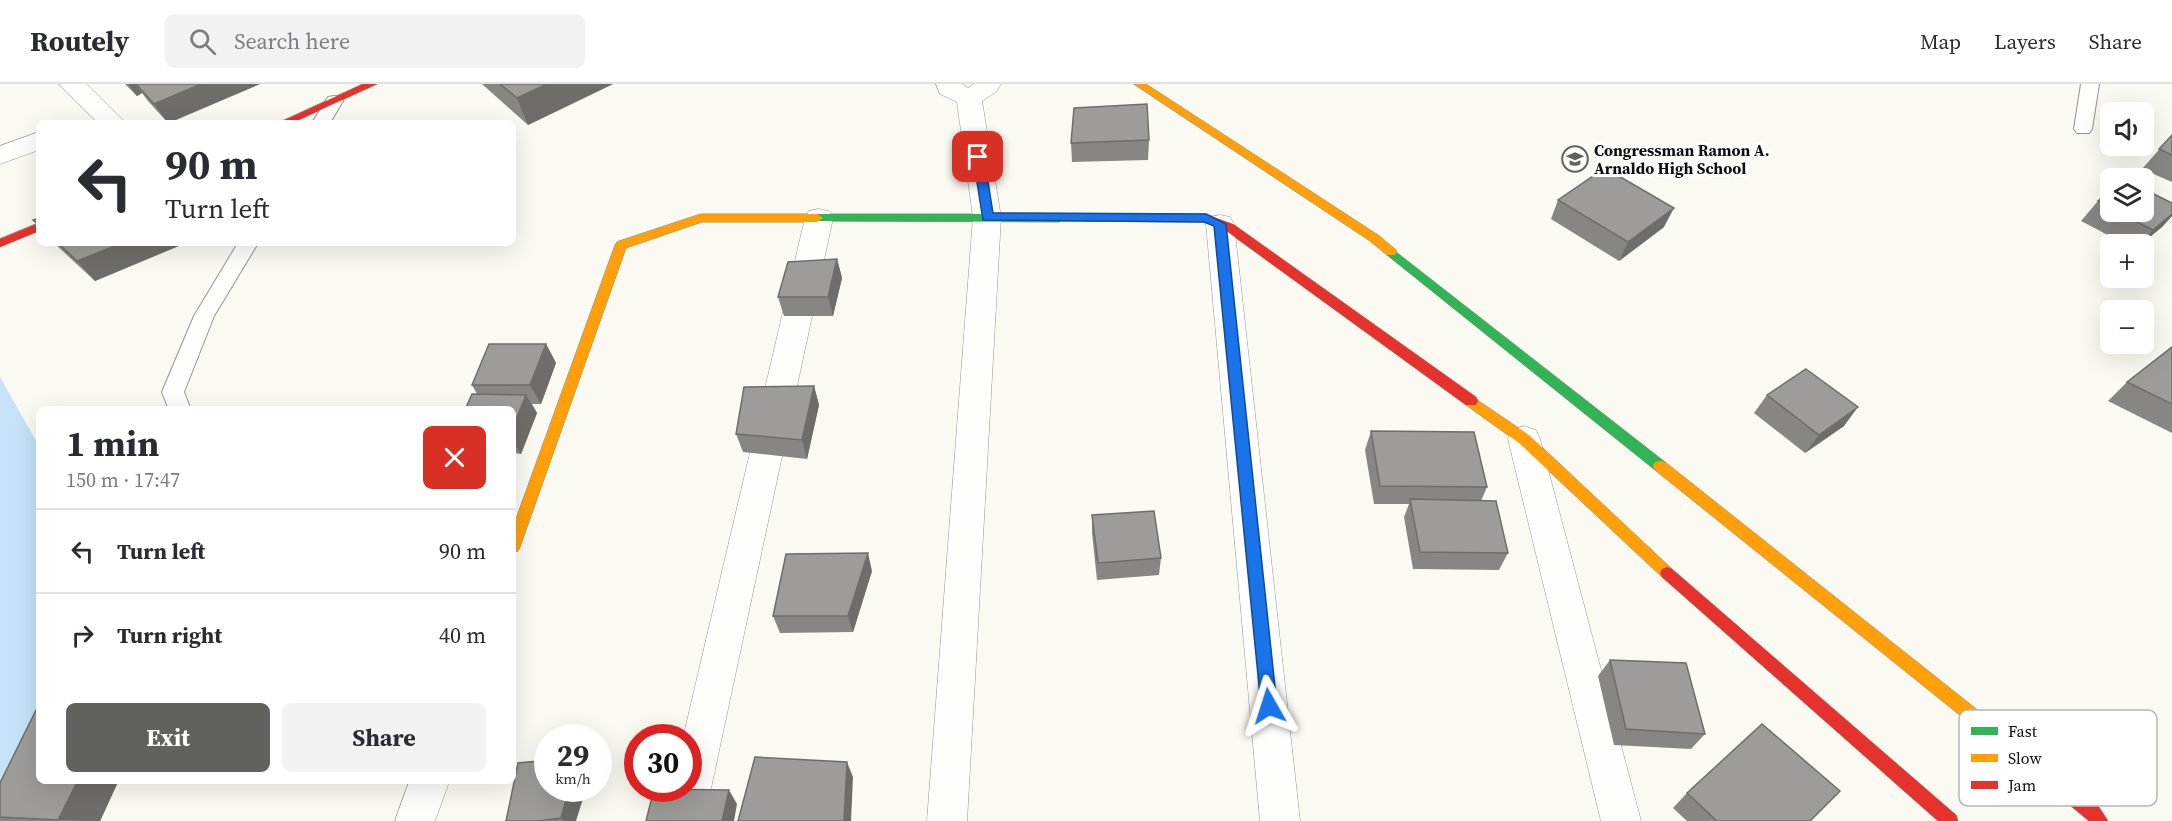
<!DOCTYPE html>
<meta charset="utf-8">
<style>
body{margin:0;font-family:"Source Serif 4",serif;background:#f2f2f3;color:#2b2b33;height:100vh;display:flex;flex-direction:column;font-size:22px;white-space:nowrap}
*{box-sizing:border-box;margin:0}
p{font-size:20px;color:#7c7c81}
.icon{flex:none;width:33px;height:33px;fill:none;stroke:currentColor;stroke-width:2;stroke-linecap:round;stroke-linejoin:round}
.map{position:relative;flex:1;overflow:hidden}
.drawer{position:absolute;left:36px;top:322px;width:480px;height:378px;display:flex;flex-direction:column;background:#fff;border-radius:9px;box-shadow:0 6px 24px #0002}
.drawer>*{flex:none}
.hud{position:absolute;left:36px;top:36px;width:480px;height:126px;border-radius:9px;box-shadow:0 6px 24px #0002;background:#fff;color:#2b2b33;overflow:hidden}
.tools{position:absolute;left:2100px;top:18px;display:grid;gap:12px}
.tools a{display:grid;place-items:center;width:54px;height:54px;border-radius:9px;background:#fff;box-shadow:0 6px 24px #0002;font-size:30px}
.speed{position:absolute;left:534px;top:640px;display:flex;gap:12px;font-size:30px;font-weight:700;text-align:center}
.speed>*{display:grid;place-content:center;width:78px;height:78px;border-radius:50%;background:#fff;box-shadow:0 6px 24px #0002;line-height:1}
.speed small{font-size:15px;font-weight:400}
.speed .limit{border:9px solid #d22;background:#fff;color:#111}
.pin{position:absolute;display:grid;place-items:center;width:51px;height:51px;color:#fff;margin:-26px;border-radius:12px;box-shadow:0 3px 9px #0006}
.me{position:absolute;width:66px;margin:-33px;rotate:354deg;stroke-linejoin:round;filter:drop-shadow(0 0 4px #0008)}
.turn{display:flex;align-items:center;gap:21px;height:126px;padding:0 30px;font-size:27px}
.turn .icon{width:78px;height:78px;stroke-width:2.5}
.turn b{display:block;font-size:42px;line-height:51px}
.round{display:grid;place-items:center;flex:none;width:63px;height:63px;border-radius:9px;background:#f2f2f3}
.summary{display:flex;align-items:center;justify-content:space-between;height:102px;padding:0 30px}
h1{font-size:36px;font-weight:700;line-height:45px}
.button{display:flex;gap:12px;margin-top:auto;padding:12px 30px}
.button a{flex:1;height:69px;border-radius:9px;background:#61615e;color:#fff;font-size:24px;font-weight:700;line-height:69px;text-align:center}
.button a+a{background:#f2f2f3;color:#2b2b33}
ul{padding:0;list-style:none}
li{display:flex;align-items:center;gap:18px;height:84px;padding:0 30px;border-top:2px solid #e1e1e2}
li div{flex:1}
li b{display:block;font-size:22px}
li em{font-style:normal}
header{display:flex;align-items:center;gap:36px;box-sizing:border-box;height:84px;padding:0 30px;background:#fff;border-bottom:2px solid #e1e1e2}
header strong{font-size:28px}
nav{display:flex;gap:33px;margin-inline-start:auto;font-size:21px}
.search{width:420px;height:54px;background:#f2f2f3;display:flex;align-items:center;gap:15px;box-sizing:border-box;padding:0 21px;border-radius:9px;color:#7c7c81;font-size:22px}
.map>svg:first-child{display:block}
.water{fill:#c5e2f8}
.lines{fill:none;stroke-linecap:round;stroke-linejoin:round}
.lane-casing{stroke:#959491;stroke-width:2}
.street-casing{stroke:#959491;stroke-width:1}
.fast-casing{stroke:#8b8b87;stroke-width:1}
.slow-casing{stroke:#8b8b87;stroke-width:1}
.jam-casing{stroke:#8b8b87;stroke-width:1}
.lane{fill:#fefefd;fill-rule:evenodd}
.street{fill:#fefefd;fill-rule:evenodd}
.fast{fill:#30b455;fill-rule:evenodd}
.slow{fill:#ff9f0a;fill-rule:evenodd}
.jam{fill:#e5322d;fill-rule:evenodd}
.wall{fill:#888683}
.shaded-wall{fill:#6f6d6a}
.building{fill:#9e9c98;stroke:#6f6d6a;stroke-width:1.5}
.route{fill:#1a73e8;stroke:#114b97;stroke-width:1.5}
.labels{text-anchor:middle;stroke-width:6;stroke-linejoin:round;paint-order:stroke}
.poi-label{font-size:16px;font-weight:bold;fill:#0e0e0e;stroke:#fff;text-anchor:start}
.key{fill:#fff;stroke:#b7b7b7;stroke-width:1.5}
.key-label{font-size:16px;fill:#0e0e0e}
</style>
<header>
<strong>Routely</strong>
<div class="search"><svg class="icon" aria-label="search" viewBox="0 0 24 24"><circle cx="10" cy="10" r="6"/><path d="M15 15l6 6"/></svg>Search here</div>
<nav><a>Map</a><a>Layers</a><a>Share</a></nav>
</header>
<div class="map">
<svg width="2172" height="737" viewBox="0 0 2172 737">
<rect width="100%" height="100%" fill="#fbfaf2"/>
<path class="water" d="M0,293L39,362V673L20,737H0Z"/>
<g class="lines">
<g class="lane-casing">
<g id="lane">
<path d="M2081,0H2099L2092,45L2089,49H2077L2074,45Z"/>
<path d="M334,12L340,13L343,17L330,39H312L328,13Z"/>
<path d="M238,159H258L214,232L184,308L191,326H169L162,308L194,232Z"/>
</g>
</g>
<g class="street-casing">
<g id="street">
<path d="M59,0H87L126,39H98Z"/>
<path d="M936,0H962L968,4L974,0H1001L996,8L982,17L1001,133L967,737H927L973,133L957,18L940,10Z"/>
<path d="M39,48V66L0,80V62Z"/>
<path d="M819,125L829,127L833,134L704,737H664L671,705H688V654H683L805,134L809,127Z"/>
<path d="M1220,131L1230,133L1234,140L1300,737H1260L1206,140L1210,133Z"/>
<path d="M1524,342L1536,346L1540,355L1641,737H1601L1508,355L1512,346Z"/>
<path d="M409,698H449L435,737H395Z"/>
</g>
</g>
<g class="fast-casing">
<g id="fast">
<path d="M817,130H1059L1065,134L1059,138L813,137V131Z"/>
<path d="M1391,164L1665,378L1667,382L1665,386H1655L1387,171L1385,168Z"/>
</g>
</g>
<g class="slow-casing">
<g id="slow">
<path d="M1134,0H1146L1378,151L1395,165L1397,168L1395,171H1387L1370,157Z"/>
<path d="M701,130H817L823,134L817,138H702L626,164L520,463L518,467L513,469V443L615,161L617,158Z"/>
<path d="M1471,312L1529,351L1672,485L1674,489L1672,493L1667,495L1662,493L1519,359L1466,321L1464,317Z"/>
<path d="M1660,377L1665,378L2009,651L2011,656L2009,661L2003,663L1997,661L1655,386L1653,382L1655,378Z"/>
</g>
</g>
<g class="jam-casing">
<g id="jam">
<path d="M363,0H377L292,39H278Z"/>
<path d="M1059,130H1206L1233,140L1476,313L1478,317L1476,321H1466L1225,146L1205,138L1055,137V131Z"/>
<path d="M39,139V147L0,163V155Z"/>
<path d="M1667,483L1672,485L1956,731L1958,737H1938L1662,493L1660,489L1662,485Z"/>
<path d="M2003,649L2009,651L2097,720L2108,737H2089L1997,661L1995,656L1997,651Z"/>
</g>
</g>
<use href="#lane" class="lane"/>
<use href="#street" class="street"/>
<use href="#fast" class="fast"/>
<use href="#slow" class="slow"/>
<use href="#jam" class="jam"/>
</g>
<g class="wall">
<path d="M125,0H260L169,39H168L148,17L142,9L137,12Z"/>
<path d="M482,0H613L528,41Z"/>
<path d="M2172,51V98L2142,85Z"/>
<path d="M1149,56L1148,76L1072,78L1071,59Z"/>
<path d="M2110,107V128H2144L2172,119V132L2162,143L2141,160H2125L2081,137L2098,117Z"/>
<path d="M1558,116L1664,143L1619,177L1551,135Z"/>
<path d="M54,159H179L181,161L95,197Z"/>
<path d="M837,175L842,194L833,232H784L778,213Z"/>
<path d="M546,260L556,279L541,320H532L537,329L521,370L513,369V326L477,310L472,301Z"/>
<path d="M2172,263V349L2108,317L2127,298Z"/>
<path d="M814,302L819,321L807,375L743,368L736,350Z"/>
<path d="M1767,311L1844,342L1805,369L1754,329Z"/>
<path d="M1371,347L1487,403L1481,417L1508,469L1499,486L1413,485L1404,433L1409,420H1374L1365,366Z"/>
<path d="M1092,431L1161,474L1159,491L1097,496L1092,449Z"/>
<path d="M872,487L853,548L780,549L773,532Z"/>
<path d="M1610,576L1705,650L1691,665L1614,661L1598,592Z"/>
<path d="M518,679L576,737H506Z"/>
<path d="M118,698L100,737H0V699Z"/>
<path d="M1687,709L1810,737H1687L1673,724Z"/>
</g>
<g class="shaded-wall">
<path d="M128,0H135L142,9L137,12Z"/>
<path d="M201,0H260L168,39L154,20Z"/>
<path d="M547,0H613L528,41L517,14Z"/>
<path d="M1674,124L1664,143L1619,177L1628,158Z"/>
<path d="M2172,130V132L2162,143L2141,160H2140L2153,146Z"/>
<path d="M122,159H179L181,161L95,197L77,177Z"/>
<path d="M837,175L842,194L833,232L828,213Z"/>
<path d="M546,260L556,279L541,320L530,301Z"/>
<path d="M814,302L819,321L807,375L802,356Z"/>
<path d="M526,311L537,329L521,370L513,357V343Z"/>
<path d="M1858,323L1844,342L1805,369L1819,351Z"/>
<path d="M868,469L872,487L853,548L848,532Z"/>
<path d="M847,678L853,693L851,737H844Z"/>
<path d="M77,698H118L100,737L58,736Z"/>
<path d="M569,705H586L576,737H564L561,734Z"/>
<path d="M729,706L737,720L734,737H722Z"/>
</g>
<g class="building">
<path d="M136,0H201L154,20Z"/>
<path d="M500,0H547L517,14Z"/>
<path d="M1147,20L1149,56L1071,59L1074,24Z"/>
<path d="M2172,51V71L2159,65Z"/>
<path d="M1605,84L1674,124L1628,158L1558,116Z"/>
<path d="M2144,105L2172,119V130L2153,146L2117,128H2144Z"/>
<path d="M2110,107V124L2098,117Z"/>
<path d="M39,134V141L33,136Z"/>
<path d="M58,159H122L77,177Z"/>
<path d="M837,175L828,213H778L788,178Z"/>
<path d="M489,260H546L530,301H472Z"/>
<path d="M2172,263V320L2127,298Z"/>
<path d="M1806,285L1858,323L1819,351L1767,311Z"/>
<path d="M814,302L802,356L736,350L744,303Z"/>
<path d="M472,310L526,311L513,343V326H465Z"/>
<path d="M1371,347L1474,348L1487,403L1380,402Z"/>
<path d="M1410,415L1496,417L1508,469L1420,468Z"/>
<path d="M1154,427L1161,474L1098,479L1092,431Z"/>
<path d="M868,469L848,532H773L786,470Z"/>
<path d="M1610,576L1686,579L1705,650L1626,645Z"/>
<path d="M39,620V698H77L58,736L0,733V699Z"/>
<path d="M1762,640L1840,707L1810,737H1717L1687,709Z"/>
<path d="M755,673L847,678L844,737H738Z"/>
<path d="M548,676V705H569L561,734L539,737H506L518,679Z"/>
<path d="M654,705L729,706L722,737H646Z"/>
</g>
<path class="route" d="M978,70L984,73L993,129L1206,130L1226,140L1277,622L1274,627L1269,629L1263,627L1261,622L1214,142L1204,138L983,136L973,73Z"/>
<defs>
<g id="school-ring" transform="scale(1.35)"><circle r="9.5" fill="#fff" stroke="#61615e" stroke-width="1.5"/><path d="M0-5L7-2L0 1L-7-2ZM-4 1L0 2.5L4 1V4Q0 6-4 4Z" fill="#61615e"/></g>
</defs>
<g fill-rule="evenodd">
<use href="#school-ring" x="1575" y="75"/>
</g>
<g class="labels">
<g class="poi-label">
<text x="1594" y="72">Congressman Ramon A.<tspan x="1594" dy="18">Arnaldo High School</tspan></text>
</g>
</g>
<rect x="1959" y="626" width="198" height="96" rx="9" class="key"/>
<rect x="1971" y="643" width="27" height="8" fill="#30b455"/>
<rect x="1971" y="670" width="27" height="8" fill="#ff9f0a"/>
<rect x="1971" y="697" width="27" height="8" fill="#e5322d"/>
<g class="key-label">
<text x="2008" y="653">Fast</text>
<text x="2008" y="680">Slow</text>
<text x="2008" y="707">Jam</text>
</g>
</svg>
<div class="tools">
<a><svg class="icon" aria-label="sound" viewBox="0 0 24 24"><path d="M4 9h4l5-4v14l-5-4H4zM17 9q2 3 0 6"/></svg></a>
<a><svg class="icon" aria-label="layers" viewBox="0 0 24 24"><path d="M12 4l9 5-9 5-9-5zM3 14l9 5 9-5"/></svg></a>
<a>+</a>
<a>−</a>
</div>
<div class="speed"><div>29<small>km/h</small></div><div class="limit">30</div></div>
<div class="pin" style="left:978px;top:73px;background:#d93025"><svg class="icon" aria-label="arrive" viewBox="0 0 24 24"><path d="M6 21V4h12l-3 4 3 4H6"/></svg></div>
<svg class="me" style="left:1269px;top:622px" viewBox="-20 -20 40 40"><path d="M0-17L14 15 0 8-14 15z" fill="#1a73e8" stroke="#fff" stroke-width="4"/></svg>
<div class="hud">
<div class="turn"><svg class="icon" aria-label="left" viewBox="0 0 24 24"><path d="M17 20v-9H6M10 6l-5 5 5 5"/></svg><div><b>90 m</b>Turn left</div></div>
</div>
<section class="drawer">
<div class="summary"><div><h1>1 min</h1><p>150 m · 17:47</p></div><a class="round" style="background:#d93025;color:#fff"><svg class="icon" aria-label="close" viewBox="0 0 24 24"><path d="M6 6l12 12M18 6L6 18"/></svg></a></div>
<ul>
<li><svg class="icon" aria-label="left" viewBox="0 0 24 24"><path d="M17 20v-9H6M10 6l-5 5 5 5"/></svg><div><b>Turn left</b></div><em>90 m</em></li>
<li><svg class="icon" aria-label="right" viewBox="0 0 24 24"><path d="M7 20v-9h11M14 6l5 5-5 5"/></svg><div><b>Turn right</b></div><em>40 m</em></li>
</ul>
<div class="button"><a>Exit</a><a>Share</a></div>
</section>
</div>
